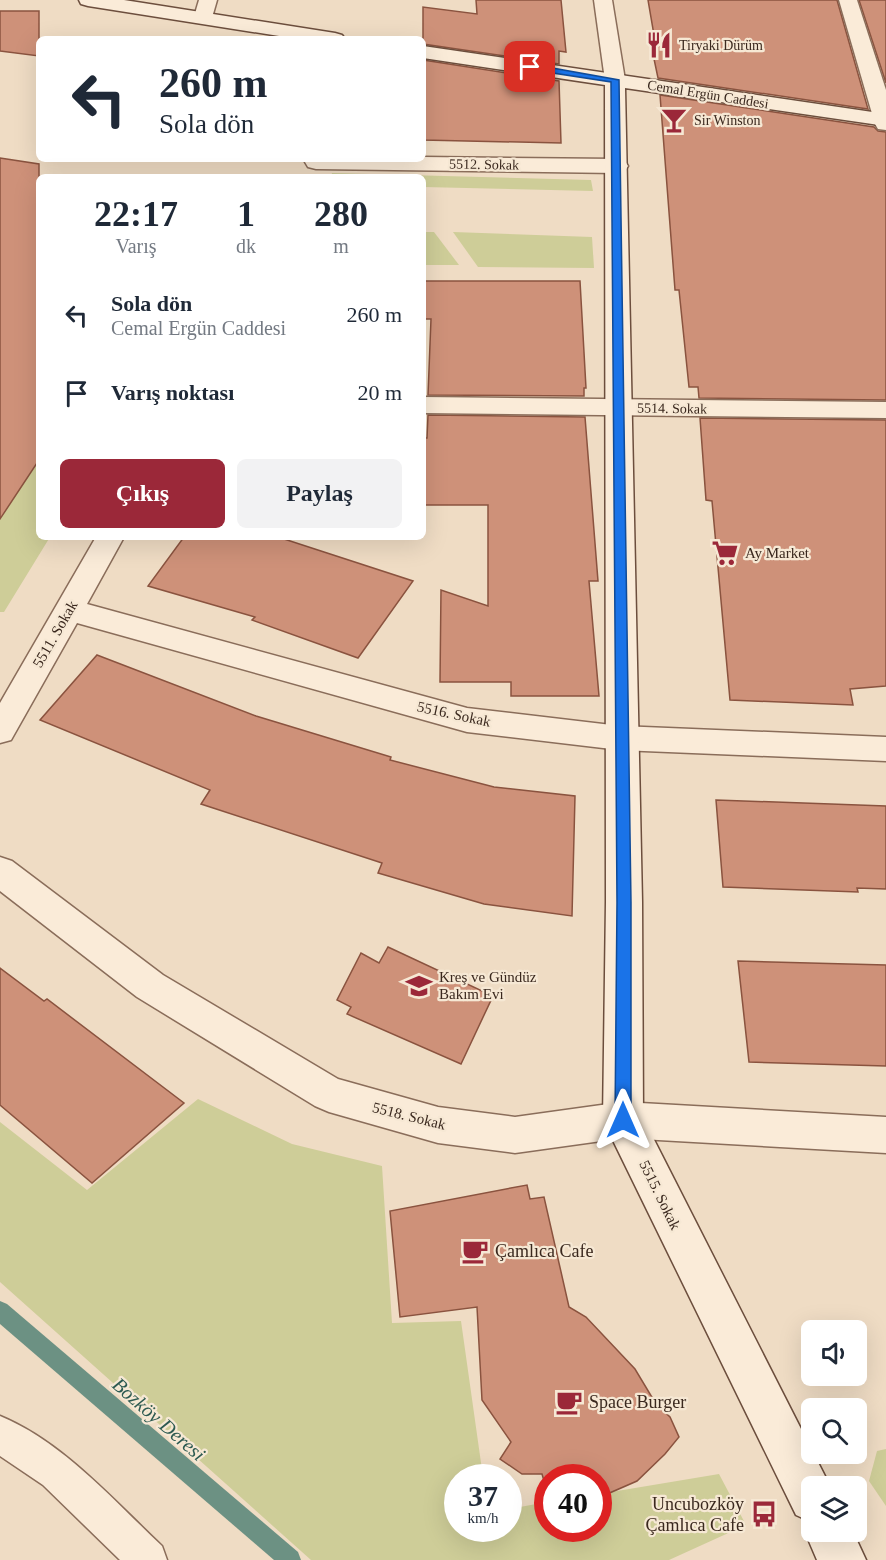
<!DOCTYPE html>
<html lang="tr">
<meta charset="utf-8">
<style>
body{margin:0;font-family:Georgia,serif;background:#f2f2f3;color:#1f2937;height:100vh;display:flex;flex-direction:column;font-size:22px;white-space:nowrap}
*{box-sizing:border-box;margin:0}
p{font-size:20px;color:#747a83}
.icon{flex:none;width:33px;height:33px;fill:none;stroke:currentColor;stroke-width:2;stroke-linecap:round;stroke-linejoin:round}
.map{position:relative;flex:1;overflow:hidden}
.details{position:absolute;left:36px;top:174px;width:390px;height:366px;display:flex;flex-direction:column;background:#fff;border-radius:9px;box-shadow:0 6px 24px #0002}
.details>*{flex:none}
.top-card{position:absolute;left:36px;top:36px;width:390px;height:126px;border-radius:9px;box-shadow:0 6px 24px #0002;background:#fff;color:#1f2937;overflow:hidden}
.buttons{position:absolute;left:801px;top:1320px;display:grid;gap:12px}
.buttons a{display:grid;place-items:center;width:66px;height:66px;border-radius:9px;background:#fff;box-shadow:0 6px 24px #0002;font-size:30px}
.speed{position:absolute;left:444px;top:1464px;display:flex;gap:12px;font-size:30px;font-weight:700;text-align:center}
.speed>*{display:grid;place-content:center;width:78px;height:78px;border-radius:50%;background:#fff;box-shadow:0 6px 24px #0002;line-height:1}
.speed small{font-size:15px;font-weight:400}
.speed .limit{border:9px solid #d22;background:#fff;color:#111}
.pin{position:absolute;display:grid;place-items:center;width:51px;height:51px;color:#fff;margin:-26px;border-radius:12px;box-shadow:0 3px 9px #0006}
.me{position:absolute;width:66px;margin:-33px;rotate:0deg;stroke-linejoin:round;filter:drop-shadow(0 0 4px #0008)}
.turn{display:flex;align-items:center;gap:21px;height:126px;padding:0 24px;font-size:27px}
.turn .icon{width:78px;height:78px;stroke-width:2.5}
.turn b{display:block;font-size:42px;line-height:51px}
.eta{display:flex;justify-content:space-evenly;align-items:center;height:102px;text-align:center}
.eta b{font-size:36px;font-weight:800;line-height:42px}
.primary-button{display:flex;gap:12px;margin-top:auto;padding:12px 24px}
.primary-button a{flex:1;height:69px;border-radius:9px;background:#9b2839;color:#fff;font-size:24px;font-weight:800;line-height:69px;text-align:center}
.primary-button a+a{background:#f2f2f3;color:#1f2937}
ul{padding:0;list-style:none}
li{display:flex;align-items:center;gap:18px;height:78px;padding:0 24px}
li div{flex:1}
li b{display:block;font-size:22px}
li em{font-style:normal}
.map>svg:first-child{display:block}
.green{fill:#cecd98}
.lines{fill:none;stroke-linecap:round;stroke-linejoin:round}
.stream{fill:#6c9183;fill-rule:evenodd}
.building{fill:#ce9179;stroke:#8a533f;stroke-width:1.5}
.lane-casing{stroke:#8a6d5a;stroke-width:3}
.street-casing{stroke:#8a6d5a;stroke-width:3}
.secondary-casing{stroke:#6c4e3d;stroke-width:3}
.lane{fill:#faebd8;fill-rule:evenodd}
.street{fill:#faebd8;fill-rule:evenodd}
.secondary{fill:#faebd8;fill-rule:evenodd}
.route{fill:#1a73e8;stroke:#114b97;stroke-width:1.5}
.labels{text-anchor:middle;stroke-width:4.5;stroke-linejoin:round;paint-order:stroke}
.far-poi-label{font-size:14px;fill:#3a281e;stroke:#f6e8d4;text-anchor:start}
.far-street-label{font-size:14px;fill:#3a281e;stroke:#f6e8d4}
.poi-label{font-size:15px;fill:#3a281e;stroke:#f6e8d4;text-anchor:start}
.street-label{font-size:15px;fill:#3a281e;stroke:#f6e8d4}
.near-poi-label{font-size:18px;fill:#3a281e;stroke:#f6e8d4;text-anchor:start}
.near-water-label{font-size:20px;font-style:italic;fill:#2d5a51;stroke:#f6e8d4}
</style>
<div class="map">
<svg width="886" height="1560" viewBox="0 0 886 1560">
<rect width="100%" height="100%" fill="#efdcc4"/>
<g class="green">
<path d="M332,173L591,180L593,191L423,187V177H331Z"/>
<path d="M423,232H434L459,265H423Z"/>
<path d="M453,232L592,237L594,268L478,267Z"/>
<path d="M39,423V537H50L4,612H0V481Z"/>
<path d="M198,1099L292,1144L382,1166L392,1323L461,1321L483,1477L458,1478V1528H508L509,1509L547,1502L548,1528H598L599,1494L719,1474L746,1525L669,1560H311L0,1282V1122L87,1190Z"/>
<path d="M886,1449V1506L869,1481L877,1451Z"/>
</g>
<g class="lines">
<path class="stream" d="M0,1301L7,1304L298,1552L301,1560H274L0,1324Z"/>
</g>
<g class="building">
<path d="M476,0H561L566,52L559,51V64L423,44V7L477,14Z"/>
<path d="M648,0H837L868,109L658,78L649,35H654Z"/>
<path d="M859,0H886V83Z"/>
<path d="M0,11H39V56L0,51Z"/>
<path d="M423,60L559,81L561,143L423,140Z"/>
<path d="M660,95L874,127L878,131L886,132V400L699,398L698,387H689L679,290H675Z"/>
<path d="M0,158L39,164V460L0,519Z"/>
<path d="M424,281H580L586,388H584V396L428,395L431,319H424Z"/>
<path d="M428,415L585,417L598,581H589L599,696H511V682H440L441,590L488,606V505H423V438H427Z"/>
<path d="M700,418L886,420V686L850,689L853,705L730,700L712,501L706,500Z"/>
<path d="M184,537H278L413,581L358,658L252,620L255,617L148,586Z"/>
<path d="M97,655L256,716L391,757L390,760L494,787L575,796L572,916L484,904L378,873L382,863L201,804L210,790L40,720Z"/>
<path d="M716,800L886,806V889L857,888L858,892L723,887Z"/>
<path d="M388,947L493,996L461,1064L347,1014L351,1007L337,1000L361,953L379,963Z"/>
<path d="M738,961L886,965V1066L749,1062Z"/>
<path d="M0,968L44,1001L47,999L184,1103L92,1183L0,1105Z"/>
<path d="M527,1185L530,1199L544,1197L569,1307L586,1317L635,1369L656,1404L670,1417L679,1437L665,1454L637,1481L598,1498V1478H548V1495L542,1474H522L500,1459L511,1442L482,1400L477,1307L400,1317L390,1211Z"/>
</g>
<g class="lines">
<g class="lane-casing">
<path id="lane" d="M0,1416C63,1442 113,1500 162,1546L167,1560H120L43,1485L0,1456Z"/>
</g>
<g class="street-casing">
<g id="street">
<path d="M199,0H217L211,21H197L194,17Z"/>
<path d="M594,0H612L625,80L622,84H608L605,80Z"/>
<path d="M839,0H857L886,90V130L878,129L875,124Z"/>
<path d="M423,157L617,159L625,161L628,166L625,171L617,173L316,169L308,167L305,162L307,159H423Z"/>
<path d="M423,397L886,402V418L423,413Z"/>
<path d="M96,537H124L87,604L467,708L620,726L886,737V761L620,750L467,732L77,623L11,740L0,743V703Z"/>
<path d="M0,857L12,861L163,975L338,1079L438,1107L515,1117L623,1102L886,1117V1153L623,1138L515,1153L438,1143L329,1112L315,1106L137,997L0,891Z"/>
</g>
</g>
<g class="secondary-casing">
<g id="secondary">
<path d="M79,0H124L335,33L342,35L345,39H298L88,6L81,4Z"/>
<path d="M423,46L886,114V126L625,88L642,902L643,1118L830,1486H812V1532H853L866,1560H817L805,1532L809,1521L796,1515L603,1120L606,902L605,85L423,58Z"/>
</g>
</g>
<use href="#lane" class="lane"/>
<use href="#street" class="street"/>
<use href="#secondary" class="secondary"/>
</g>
<path class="route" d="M530,64L619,80L631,902V1120L629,1125L623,1127L617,1125L615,1120L617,902L611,82L527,69V65Z"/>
<defs>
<g id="restaurant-bare" transform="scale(2.07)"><path d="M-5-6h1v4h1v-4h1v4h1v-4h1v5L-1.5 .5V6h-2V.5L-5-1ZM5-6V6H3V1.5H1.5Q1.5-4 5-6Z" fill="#9b2839" stroke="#f6e8d4" stroke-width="2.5" paint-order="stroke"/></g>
<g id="bar-bare" transform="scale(2.07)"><path d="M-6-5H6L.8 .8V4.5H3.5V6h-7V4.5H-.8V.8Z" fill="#9b2839" stroke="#f6e8d4" stroke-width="2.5" paint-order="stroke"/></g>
<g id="supermarket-bare" transform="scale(2.07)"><path d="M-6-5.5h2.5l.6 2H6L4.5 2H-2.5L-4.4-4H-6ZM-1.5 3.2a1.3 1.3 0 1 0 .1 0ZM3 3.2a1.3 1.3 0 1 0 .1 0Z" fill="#9b2839" stroke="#f6e8d4" stroke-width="2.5" paint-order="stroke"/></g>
<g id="school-bare" transform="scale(2.07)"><path d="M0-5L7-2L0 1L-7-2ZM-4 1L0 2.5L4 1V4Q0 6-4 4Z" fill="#9b2839" stroke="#f6e8d4" stroke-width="2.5" paint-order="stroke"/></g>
<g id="cafe-bare" transform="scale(2.07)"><path d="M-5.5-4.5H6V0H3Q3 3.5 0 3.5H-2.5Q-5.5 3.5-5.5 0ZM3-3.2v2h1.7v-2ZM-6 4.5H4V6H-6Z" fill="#9b2839" stroke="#f6e8d4" stroke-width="2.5" paint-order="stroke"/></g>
<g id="bus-bare" transform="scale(2.07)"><path d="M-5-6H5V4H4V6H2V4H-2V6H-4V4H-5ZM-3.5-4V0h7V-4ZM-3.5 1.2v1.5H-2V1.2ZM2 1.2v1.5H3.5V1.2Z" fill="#9b2839" stroke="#f6e8d4" stroke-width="2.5" paint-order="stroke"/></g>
</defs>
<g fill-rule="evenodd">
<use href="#restaurant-bare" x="659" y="45"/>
<use href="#bar-bare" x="674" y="120"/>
<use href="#supermarket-bare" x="725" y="553"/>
<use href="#school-bare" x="419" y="986"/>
<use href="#cafe-bare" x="475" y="1251"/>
<use href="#cafe-bare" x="569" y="1402"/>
<use href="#bus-bare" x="764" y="1514"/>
</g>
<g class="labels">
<g class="far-poi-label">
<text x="679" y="50">Tiryaki Dürüm</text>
<text x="694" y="125">Sir Winston</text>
</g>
<g class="far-street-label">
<text transform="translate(708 94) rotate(9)" y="5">Cemal Ergün Caddesi</text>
<text transform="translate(484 164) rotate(1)" y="5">5512. Sokak</text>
<text transform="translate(672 408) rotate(1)" y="5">5514. Sokak</text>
</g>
<g class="poi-label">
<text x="745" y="558">Ay Market</text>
<text x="439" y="982">Kreş ve Gündüz<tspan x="439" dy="17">Bakım Evi</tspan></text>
</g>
<g class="street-label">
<text transform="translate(55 634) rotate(-60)" y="5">5511. Sokak</text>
<text transform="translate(454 714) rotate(12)" y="5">5516. Sokak</text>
<text transform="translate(409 1116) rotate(14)" y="5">5518. Sokak</text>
<text transform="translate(660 1195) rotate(64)" y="5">5515. Sokak</text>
</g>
<g class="near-poi-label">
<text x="495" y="1257">Çamlıca Cafe</text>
<text x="589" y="1408">Space Burger</text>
<text x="744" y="1510" text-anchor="end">Uncubozköy<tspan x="744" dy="21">Çamlıca Cafe</tspan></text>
</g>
<g class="near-water-label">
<text transform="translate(159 1419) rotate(41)" y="7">Bozköy Deresi</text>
</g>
</g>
</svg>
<div class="buttons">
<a><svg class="icon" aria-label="sound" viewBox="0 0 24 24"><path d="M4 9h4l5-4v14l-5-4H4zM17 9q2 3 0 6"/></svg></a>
<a><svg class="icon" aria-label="search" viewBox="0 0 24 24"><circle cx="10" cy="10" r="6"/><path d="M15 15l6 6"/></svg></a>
<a><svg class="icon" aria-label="layers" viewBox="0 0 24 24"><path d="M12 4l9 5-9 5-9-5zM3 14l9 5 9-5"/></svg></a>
</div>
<div class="speed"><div>37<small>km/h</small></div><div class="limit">40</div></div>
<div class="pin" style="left:530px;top:67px;background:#d93025"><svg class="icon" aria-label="arrive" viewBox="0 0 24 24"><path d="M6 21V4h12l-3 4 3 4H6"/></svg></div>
<svg class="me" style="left:623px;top:1120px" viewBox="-20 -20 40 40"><path d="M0-17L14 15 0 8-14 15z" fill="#1a73e8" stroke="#fff" stroke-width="4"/></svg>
<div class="top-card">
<div class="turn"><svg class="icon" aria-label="left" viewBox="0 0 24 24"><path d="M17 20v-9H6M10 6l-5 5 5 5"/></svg><div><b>260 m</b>Sola dön</div></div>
</div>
<section class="details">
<div class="eta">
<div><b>22:17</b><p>Varış</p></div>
<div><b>1</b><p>dk</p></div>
<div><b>280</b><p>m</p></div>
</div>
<ul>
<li><svg class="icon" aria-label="left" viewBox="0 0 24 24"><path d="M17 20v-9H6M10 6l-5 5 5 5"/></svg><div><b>Sola dön</b><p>Cemal Ergün Caddesi</p></div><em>260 m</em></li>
<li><svg class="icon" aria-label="arrive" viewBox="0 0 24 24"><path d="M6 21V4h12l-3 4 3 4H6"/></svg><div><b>Varış noktası</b></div><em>20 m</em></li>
</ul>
<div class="primary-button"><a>Çıkış</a><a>Paylaş</a></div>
</section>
</div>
